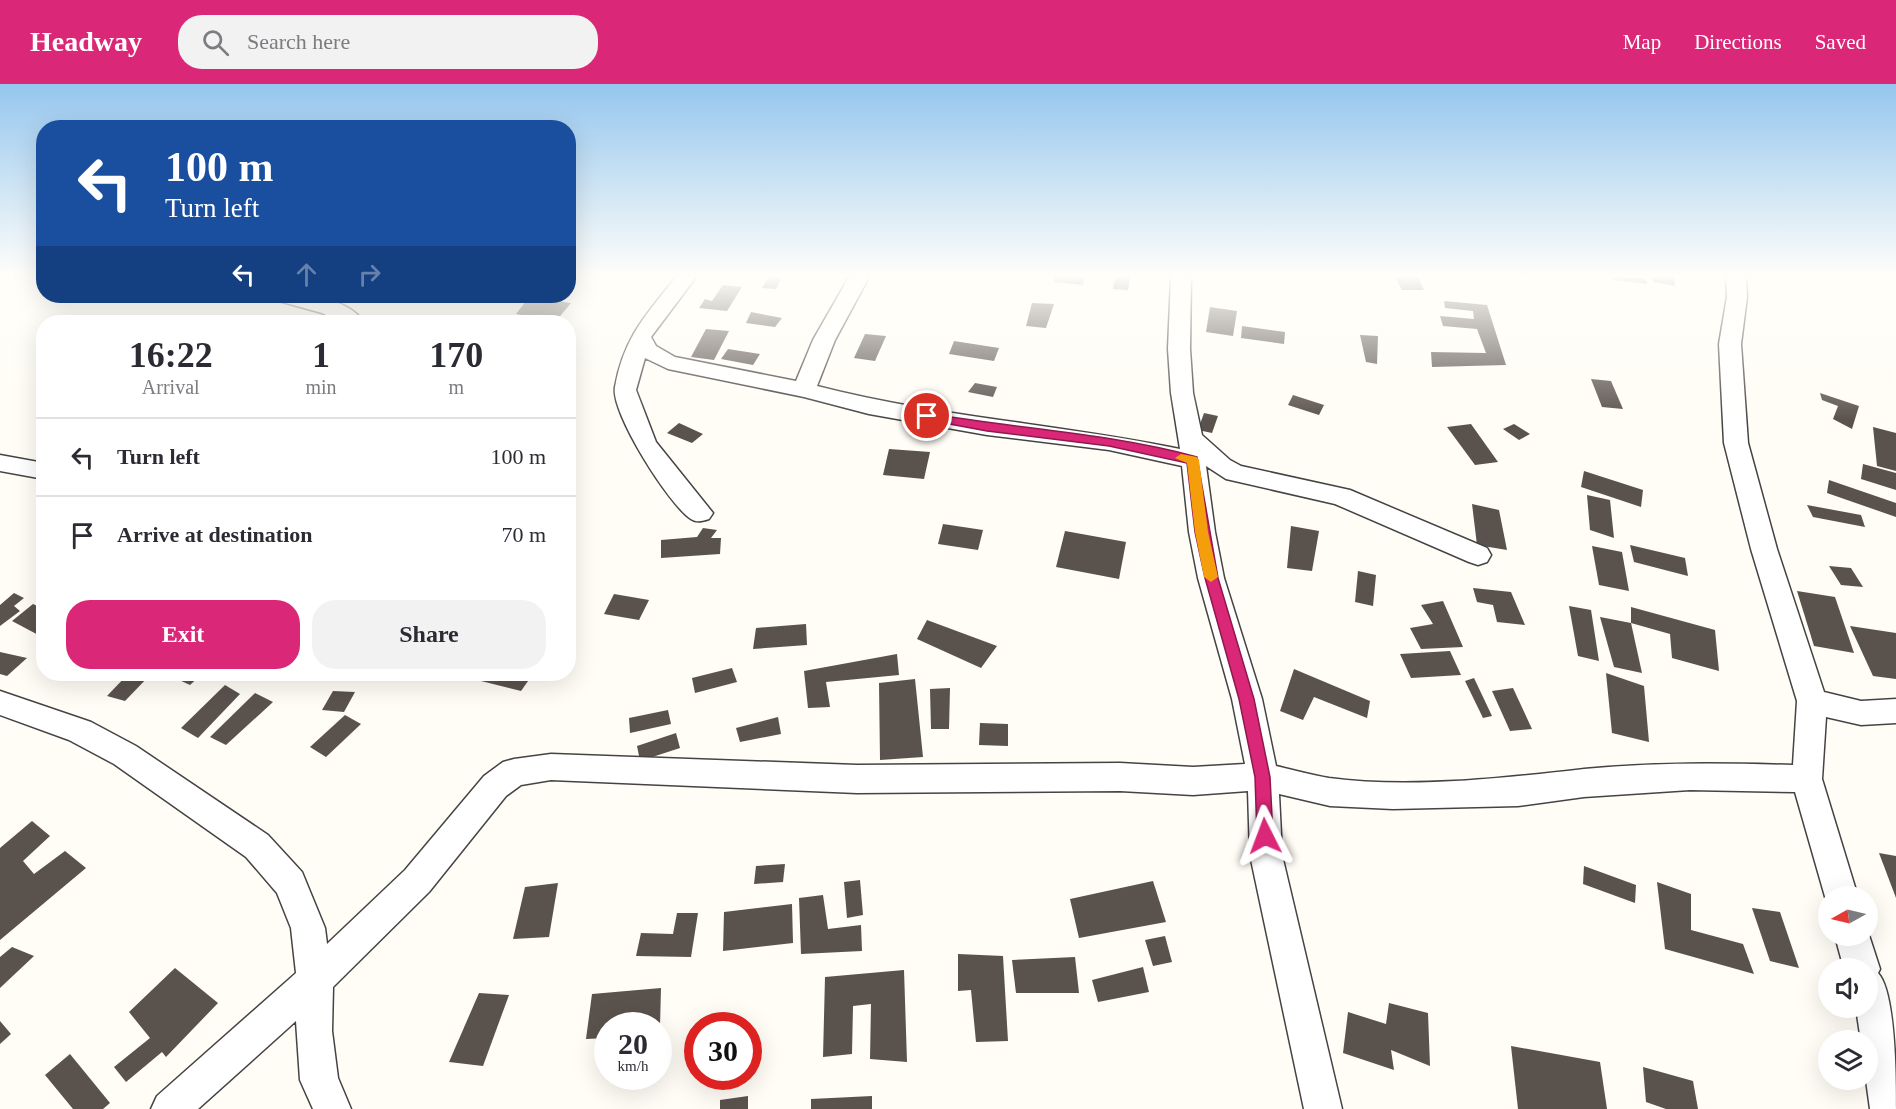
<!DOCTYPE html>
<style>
body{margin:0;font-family:"Times New Roman",serif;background:#f2f2f3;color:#2b2b33;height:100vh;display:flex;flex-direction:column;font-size:22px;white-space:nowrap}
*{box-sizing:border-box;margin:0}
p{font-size:20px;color:#7c7c81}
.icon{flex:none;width:33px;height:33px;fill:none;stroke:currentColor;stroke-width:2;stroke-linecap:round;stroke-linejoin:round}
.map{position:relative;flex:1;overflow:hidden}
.side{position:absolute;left:36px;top:231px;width:540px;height:366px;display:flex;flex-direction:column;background:#fff;border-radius:24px;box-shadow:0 6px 24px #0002}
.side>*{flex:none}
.guide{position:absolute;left:36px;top:36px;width:540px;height:183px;border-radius:24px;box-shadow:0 6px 24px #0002;background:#1a4fa0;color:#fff;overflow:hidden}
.needle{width:39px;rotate:262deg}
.tools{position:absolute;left:1818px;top:802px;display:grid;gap:12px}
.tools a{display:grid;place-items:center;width:60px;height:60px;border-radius:50%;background:#fff;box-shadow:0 6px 24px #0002;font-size:30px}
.speed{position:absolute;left:594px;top:928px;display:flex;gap:12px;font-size:30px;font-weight:700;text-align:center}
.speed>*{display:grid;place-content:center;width:78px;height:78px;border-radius:50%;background:#fff;box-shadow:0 6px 24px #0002;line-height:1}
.speed small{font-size:15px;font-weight:400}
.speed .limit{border:9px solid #d22;background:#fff;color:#111}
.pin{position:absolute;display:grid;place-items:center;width:51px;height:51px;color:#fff;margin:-26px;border:3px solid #fff;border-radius:50%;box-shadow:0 2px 6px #0007}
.me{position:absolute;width:66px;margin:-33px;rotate:357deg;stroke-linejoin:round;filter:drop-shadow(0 0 4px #0008)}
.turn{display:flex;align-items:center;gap:21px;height:126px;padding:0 30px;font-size:27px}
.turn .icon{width:78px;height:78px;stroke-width:2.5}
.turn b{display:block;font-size:42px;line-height:51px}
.lanes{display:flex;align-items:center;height:57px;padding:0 30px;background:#0003;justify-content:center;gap:30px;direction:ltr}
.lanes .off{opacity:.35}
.eta{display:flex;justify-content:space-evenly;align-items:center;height:102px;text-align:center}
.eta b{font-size:36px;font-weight:700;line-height:42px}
.primary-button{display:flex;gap:12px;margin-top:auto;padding:12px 30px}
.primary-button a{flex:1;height:69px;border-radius:24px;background:#db2777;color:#fff;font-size:24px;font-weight:700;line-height:69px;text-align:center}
.primary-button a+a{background:#f2f2f3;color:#2b2b33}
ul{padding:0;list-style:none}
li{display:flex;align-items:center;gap:18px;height:78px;padding:0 30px;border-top:2px solid #e1e1e2}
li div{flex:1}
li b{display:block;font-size:22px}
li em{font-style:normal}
header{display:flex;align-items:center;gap:36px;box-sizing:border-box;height:84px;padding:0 30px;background:#db2777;color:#fff}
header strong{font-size:28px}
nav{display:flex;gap:33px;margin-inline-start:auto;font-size:21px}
.search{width:420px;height:54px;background:#f2f2f3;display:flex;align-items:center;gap:15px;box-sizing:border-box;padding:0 21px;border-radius:24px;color:#7c7c81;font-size:22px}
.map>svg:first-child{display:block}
.building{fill:#5a524d}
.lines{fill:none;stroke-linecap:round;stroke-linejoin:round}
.minor-casing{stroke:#444;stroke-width:3}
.minor{fill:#fff;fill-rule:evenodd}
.route{fill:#db2777;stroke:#8e194d;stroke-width:1.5}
.slow{fill:#f59e0b}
</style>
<header>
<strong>Headway</strong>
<div class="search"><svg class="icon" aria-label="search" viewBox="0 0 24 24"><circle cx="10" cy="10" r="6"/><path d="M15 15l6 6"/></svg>Search here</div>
<nav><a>Map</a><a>Directions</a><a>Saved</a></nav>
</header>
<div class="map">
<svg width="1896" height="1025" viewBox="0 0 1896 1025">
<rect width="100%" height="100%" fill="#fffdf5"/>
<g class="building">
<path d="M768,193H782L776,205L762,204Z"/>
<path d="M1055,193H1084L1083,201L1054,198Z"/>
<path d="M1115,193H1130L1128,206L1113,205Z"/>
<path d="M1395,193H1418L1424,206H1402Z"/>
<path d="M1613,193L1645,194L1647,200L1614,196Z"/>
<path d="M1653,193H1674L1675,202L1653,198Z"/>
<path d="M723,201L742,203L727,227L699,224L705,215L712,217Z"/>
<path d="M529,213L571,219L556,237L516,230Z"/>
<path d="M1444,217L1487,221L1506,281L1432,283L1431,268L1486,269L1477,245L1443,242L1440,232L1474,235L1473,227L1445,224Z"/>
<path d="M1032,219L1054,220L1046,244L1026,242Z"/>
<path d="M1210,223L1237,227L1233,252L1206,248Z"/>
<path d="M751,228L782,234L775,243L746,239Z"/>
<path d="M1242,242L1285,248L1284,260L1241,254Z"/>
<path d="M706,245L729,247L714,276L691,273Z"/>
<path d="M865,250L886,252L875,277L854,274Z"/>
<path d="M1360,251L1378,252L1377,280L1366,278Z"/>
<path d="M954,257L999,264L994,277L949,270Z"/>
<path d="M728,265L760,270L753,281L721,275Z"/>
<path d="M1591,295L1611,297L1623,325L1602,323Z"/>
<path d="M975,299L997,303L993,313L968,308Z"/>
<path d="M1820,309L1859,322L1852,345L1833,335L1838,322L1822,316Z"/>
<path d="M1293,311L1324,321L1319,331L1288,321Z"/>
<path d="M1204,329L1218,332L1212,349L1198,346Z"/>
<path d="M679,339L703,350L692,359L667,349Z"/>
<path d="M1471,340L1498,378L1475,381L1447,343Z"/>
<path d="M1514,340L1530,350L1519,356L1503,345Z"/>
<path d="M1873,343L1896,349V387L1877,382Z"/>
<path d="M889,365L930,368L924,395L883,391Z"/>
<path d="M1863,380L1896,389V406L1861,395Z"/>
<path d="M1584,387L1643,406L1641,423L1581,403Z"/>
<path d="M1829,396L1896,419V433L1827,409Z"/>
<path d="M1587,411L1610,416L1614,454L1590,446Z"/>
<path d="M1472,420L1499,426L1507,466L1477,461Z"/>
<path d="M1807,421L1861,431L1865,443L1813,433Z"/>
<path d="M943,440L983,446L978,466L938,460Z"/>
<path d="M1291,442L1319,447L1312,487L1287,484Z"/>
<path d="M703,444L717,446L711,454H721L720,470L661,474V456L697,453Z"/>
<path d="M1065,447L1126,458L1119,495L1056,483Z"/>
<path d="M1630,461L1685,474L1688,492L1634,478Z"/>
<path d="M1592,462L1622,468L1629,507L1599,501Z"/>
<path d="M1829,482L1851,484L1863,503L1841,501Z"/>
<path d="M1358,487L1376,491L1373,522L1355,518Z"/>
<path d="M1473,504L1511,508L1525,541L1497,538L1493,521L1477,518Z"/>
<path d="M1797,507L1835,513L1854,569L1814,562Z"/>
<path d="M14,509L24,514L14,522L20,527L0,542V521Z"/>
<path d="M614,510L649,516L639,536L604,530Z"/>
<path d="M1443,517L1463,563L1421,565L1410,544L1433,540L1421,521Z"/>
<path d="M33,520L44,525V554L12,537Z"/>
<path d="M1569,522L1591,526L1599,577L1578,572Z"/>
<path d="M1631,523L1715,546L1719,587L1672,574L1670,550L1631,539Z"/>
<path d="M1600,533L1631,539L1642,589L1614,583Z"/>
<path d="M927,536L997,562L981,584L917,555Z"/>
<path d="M806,540L807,561L753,565L756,544Z"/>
<path d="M1850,542L1896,549V595L1873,592Z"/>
<path d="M1450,567L1461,591L1411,594L1400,570Z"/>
<path d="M0,568L27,574L7,592L0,590Z"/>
<path d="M897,570L899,591L826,598L830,623L808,624L804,587Z"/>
<path d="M732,584L737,598L695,609L692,594Z"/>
<path d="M1294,585L1370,617L1367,634L1314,613L1303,636L1280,627Z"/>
<path d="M1606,589L1644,602L1649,658L1612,649Z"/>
<path d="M128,590H151L125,617L107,612Z"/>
<path d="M183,590H202L190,601L177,595Z"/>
<path d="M485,590H533L521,607L481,597Z"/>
<path d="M1474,594L1492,632L1483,634L1465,597Z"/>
<path d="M915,595L923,673L880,676L879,599Z"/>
<path d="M225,601L240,610L198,654L181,644Z"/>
<path d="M950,604L949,645H931L930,605Z"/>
<path d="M1513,604L1532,645L1510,647L1492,607Z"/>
<path d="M333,607L355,608L344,628L322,626Z"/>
<path d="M255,609L273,618L226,661L210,653Z"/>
<path d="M668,626L671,640L630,649L629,634Z"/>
<path d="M345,631L361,640L326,673L310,663Z"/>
<path d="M778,633L781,650L740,658L736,644Z"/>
<path d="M980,639L1008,640V662L979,661Z"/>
<path d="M676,649L680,664L640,677L637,662Z"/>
<path d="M32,737L50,752L23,777L34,790L65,767L86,784L0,856V764Z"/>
<path d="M1879,769L1896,772V814Z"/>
<path d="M785,780L783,798L754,800L756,782Z"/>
<path d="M1584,782L1636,801L1635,819L1583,800Z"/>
<path d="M860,796L863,831L847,834L844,798Z"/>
<path d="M1153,797L1166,838L1079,854L1070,815Z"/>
<path d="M1657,798L1691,810V846L1743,860L1754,890L1665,865Z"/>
<path d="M558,799L549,853L513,855L525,803Z"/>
<path d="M823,811L828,845L861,841L862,867L801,870L799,814Z"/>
<path d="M792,820L793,859L723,867L724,828Z"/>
<path d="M1752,824L1780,828L1799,884L1770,877Z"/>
<path d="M677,829H698L691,873L636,872L641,849L673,850Z"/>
<path d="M1165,852L1172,878L1153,882L1145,856Z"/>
<path d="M12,863L34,872L0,904V873Z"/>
<path d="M958,870L1003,872L1008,957L976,958L971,906L958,907Z"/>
<path d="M1075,873L1079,909H1016L1012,876Z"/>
<path d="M1143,883L1149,908L1098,918L1092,896Z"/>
<path d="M175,884L218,919L166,973L162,968L126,998L114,983L150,954L129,928Z"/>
<path d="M904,886L907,978L870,975L871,920L853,922L852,970L823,973L825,893Z"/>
<path d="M661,904L660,942H608V954L586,955L592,910Z"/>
<path d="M479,909L509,911L483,982L449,978Z"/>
<path d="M1389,919L1428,929L1430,982L1391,966L1394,986L1343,969L1348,928L1386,940Z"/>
<path d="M0,937L11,950L0,960Z"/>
<path d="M1511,962L1600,978L1607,1025H1518Z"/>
<path d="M70,970L110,1019L103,1025H73L45,991Z"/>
<path d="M1643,983L1693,997L1698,1025H1666L1646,1018Z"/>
<path d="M748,1012V1025H720V1016Z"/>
<path d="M872,1012V1025H811V1015Z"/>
</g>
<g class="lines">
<g class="minor-casing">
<g id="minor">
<path d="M676,193H696L651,253L656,262L675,273L796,297L813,256L849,193H869L835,256L817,302C936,333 1060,340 1180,365L1171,309L1168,265L1171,193H1191L1190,265L1193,309L1202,351L1230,376L1241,382L1350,406L1487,464L1491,471L1487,478L1478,481L1469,478L1335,420L1226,395L1206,382L1215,448L1224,494L1262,615L1276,682C1294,686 1312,691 1329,694C1409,705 1504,694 1584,685C1653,678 1723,679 1793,681L1797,617L1751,465L1724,359L1719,260L1727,213L1726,193H1746L1747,213L1741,260L1748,359L1777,465L1824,608L1861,617L1896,615V639L1861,641L1826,633L1822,695L1858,813H1828V823L1795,708L1690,706L1584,713L1518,722L1393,725L1330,722L1279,710L1282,771L1342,1025H1304L1250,771L1248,707L1193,711L1120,707L857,709L551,696L521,701L506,712L429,808L333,903L332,947L338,994L351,1025H313L300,996L296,937L198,1025H151L157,1012L296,889L291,844L277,809L246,773L114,680L69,656L0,631V607L91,638L136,662L268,751L302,788L325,844L327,860L405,786L484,692L503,678L514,675L551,670L857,681L1120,679L1193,683L1245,680L1232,615L1198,494L1189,448L1182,382L1109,366L987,351L869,330L804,313L668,285L645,274L636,306L656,358L713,429L709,435C703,437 697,439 691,435C670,422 610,328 615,303C624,253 646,231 676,193Z"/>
<path d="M272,212C300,209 346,212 364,238H341L322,229L275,216Z"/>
<path d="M0,371L44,379V395L0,387Z"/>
<path d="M1868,848L1880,885L1878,889C1896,908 1896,996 1896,1025H1870L1866,996L1868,957H1861L1856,924H1868V885H1844L1835,852H1868Z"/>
</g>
</g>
<use href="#minor" class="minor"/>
</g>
<linearGradient id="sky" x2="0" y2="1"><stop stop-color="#95c6ee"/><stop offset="0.57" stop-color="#fffefa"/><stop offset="1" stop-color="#fffefa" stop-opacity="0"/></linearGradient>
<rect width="1896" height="336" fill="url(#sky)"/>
<path class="route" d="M927,329C1017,345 1109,349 1197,373L1218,494L1254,615L1270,693L1273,752L1271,757L1265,759L1259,757L1257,752L1255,693L1239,615L1205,494L1195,448L1187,379L1109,362L987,347L923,335L921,332Z"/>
<path class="slow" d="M1181,370L1197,373L1199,376L1208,448L1218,493L1211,498L1204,493L1195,448L1187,379L1175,374Z"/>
</svg>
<div class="tools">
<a><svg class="needle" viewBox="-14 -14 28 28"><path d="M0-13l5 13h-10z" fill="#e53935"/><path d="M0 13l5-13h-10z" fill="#7c7c81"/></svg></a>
<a><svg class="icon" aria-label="sound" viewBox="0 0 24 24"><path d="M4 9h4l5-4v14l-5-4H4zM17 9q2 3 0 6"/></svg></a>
<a><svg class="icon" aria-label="layers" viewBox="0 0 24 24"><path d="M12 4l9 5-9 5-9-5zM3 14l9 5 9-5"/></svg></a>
</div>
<div class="speed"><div>20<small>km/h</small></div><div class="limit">30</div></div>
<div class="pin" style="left:927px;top:332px;background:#d93025"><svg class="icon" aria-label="arrive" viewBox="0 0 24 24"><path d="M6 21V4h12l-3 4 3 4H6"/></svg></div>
<svg class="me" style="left:1265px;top:752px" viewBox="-20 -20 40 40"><path d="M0-17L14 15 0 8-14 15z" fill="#db2777" stroke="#fff" stroke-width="4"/></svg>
<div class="guide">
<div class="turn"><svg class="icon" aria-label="left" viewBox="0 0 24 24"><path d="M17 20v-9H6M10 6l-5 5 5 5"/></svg><div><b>100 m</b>Turn left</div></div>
<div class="lanes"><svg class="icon" aria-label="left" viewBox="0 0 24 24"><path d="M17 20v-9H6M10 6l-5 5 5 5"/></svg><svg class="icon off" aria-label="ahead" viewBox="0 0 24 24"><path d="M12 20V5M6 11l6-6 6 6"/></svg><svg class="icon off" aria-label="right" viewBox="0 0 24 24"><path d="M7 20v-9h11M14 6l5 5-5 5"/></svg></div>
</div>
<section class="side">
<div class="eta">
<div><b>16:22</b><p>Arrival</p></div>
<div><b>1</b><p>min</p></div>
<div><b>170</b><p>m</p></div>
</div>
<ul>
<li><svg class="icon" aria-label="left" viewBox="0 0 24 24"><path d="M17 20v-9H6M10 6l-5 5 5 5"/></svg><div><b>Turn left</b></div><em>100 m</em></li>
<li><svg class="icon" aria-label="arrive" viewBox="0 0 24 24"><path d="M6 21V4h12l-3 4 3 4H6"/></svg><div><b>Arrive at destination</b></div><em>70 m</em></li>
</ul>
<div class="primary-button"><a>Exit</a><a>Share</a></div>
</section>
</div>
